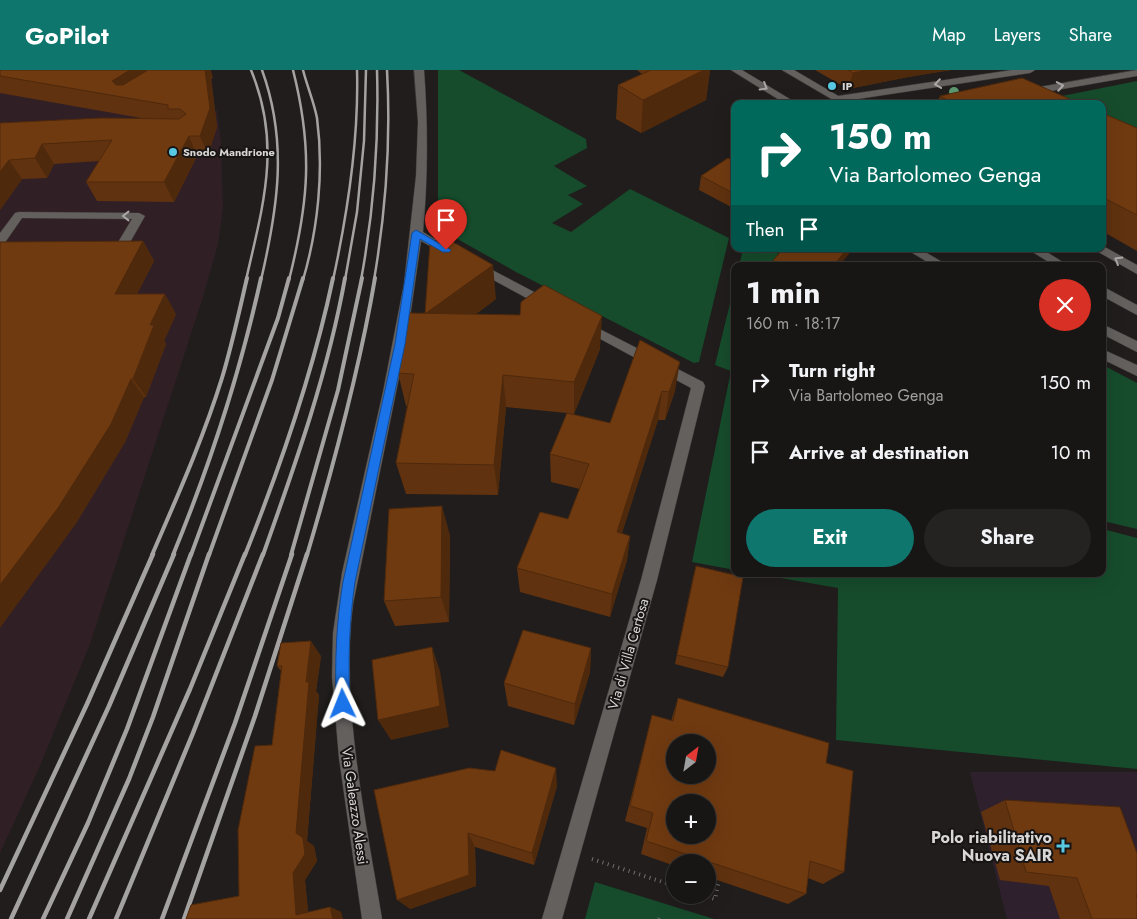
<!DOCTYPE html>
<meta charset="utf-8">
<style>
body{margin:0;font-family:Jost,sans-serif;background:#252322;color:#f1f3f6;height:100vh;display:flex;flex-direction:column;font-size:19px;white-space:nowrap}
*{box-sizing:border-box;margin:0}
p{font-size:16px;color:#9f9fa0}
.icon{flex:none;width:28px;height:28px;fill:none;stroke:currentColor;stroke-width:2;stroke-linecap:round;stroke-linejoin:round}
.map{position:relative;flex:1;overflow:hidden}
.panel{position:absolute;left:731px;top:192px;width:375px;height:315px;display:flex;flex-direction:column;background:#181615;border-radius:10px;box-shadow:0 5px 20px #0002,0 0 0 1px #363534}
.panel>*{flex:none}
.banner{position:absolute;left:731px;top:30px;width:375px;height:152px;border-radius:10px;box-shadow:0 5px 20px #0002,0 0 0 1px #363534;background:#00695c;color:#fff;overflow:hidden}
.needle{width:32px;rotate:31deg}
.fabs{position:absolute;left:666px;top:664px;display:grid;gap:10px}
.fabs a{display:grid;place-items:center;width:50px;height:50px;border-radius:50%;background:#181615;box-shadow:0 5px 20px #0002,0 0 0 1px #363534;font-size:25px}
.pin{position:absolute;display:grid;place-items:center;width:42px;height:42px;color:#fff;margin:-51px -21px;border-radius:50% 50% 50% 0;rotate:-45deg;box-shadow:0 0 5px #0007}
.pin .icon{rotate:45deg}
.me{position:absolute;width:55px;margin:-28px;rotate:358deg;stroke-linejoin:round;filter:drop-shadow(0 0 4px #0008)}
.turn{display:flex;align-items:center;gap:18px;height:105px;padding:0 15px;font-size:22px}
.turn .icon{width:65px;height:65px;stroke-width:2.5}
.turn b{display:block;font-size:35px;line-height:42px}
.then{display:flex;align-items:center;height:48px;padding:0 15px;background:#0003;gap:10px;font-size:19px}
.round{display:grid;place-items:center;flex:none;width:52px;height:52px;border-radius:26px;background:#252322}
.overview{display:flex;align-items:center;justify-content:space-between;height:85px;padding:0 15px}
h1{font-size:30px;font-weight:700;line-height:38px}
.primary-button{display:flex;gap:10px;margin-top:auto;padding:10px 15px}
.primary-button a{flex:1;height:58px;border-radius:30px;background:#0f766e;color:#fff;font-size:20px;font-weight:700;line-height:58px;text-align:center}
.primary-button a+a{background:#252322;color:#f1f3f6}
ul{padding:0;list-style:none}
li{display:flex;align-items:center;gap:15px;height:70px;padding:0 15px}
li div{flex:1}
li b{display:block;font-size:19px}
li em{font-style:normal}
header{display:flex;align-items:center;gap:30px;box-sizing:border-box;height:70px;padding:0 25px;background:#0f766e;color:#fff}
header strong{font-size:24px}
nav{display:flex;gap:28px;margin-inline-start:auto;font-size:18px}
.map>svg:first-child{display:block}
.commercial{fill:#311f26}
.medical{fill:#2e202c}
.green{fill:#164c2c}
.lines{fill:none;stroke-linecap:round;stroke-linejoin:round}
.lane-casing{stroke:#3c3a38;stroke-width:1}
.street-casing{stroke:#3c3a38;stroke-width:1}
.secondary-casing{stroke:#3c3a38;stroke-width:1}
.path{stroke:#73706f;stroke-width:4;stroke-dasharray:1 4.5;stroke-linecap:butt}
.lane{fill:#63605e;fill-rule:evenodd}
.street{fill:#63605e;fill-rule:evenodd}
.secondary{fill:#63605e;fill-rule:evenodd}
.rail-far2{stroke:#a5a3a2;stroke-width:2.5}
.rail-far1{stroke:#a5a3a2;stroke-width:4}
.rail{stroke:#a5a3a2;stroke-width:4.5}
.tree{fill:#5c9870}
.wall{fill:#60320f}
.shaded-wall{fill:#4e290c}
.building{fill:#703a11;stroke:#4e290c;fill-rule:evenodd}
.oneway{stroke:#aaa7a6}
.route{fill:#1a73e8;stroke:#114b97}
.poi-dot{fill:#57c9e2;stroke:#171413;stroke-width:2}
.labels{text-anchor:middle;stroke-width:4;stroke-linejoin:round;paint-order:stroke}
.far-poi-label{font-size:11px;font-weight:bold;fill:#d9d7d6;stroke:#171413;text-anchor:start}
.street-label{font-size:14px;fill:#d9d7d6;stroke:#171413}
.near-poi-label{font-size:16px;font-weight:bold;fill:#d9d7d6;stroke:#171413;text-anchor:end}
</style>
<header>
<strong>GoPilot</strong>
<nav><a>Map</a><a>Layers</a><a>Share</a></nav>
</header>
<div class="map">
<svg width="1137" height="849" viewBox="0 0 1137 849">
<rect width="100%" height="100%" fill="#201d1c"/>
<path class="commercial" d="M29,0H211L215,40H217L221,73L223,139L218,174L203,227L90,574L39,698L0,783V13Z"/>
<path class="medical" d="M970,702H1137V849H1007Z"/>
<g class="green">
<path d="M438,0H459L586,69L587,78L554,96L587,116L568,125L583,134L552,153L571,162L630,119L729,168L699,292L694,293L516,202L438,158Z"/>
<path d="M1137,11V71L1103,56L1102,34H1051L1042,30Z"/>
<path d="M743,179H767L809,196H739Z"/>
<path d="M735,213V500L692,492L731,301L715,295Z"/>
<path d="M1103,295L1137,313V459L1103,451Z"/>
<path d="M1103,459L1137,468V699L836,670L838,518L757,504H1102Z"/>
<path d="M595,812L714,849H585Z"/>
</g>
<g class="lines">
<g class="lane-casing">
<g id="lane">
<path d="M19,142L139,143L145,146L125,181C119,182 107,184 103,178L109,174H117L132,149L22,148L4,174L0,175V163L15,143Z"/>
<path d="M906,179H920L949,196H934Z"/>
<path d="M1102,254L1137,271V282L1102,264Z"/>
<path d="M1102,279L1137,295V306L1102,289Z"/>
</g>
</g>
<g class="street-casing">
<g id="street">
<path d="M414,0H424C428,54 428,108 423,162L456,182L454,185H446L421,171L407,268L353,534C340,633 366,750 382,849H362L339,688L332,607L333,563L342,503L383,322L404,214L416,106L418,52Z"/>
<path d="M1012,0H1035L1030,3L838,32L833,29L838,26Z"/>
<path d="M1137,0V6L1028,25L1023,22L1028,19Z"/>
<path d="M477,192L553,232L555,235L549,239L545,238L473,199L471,196Z"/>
<path d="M584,251L703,312L705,316L657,510L562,849H542L641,510L691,318L580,258L578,255Z"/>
</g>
</g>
<g class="secondary-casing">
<g id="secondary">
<path d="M731,0H742L798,34H786Z"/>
<path d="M782,0H794L852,34H840Z"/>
<path d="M1103,176L1137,195V204L1093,179H1102Z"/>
<path d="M1028,179H1042L1069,196H1055Z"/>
<path d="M1102,216L1137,235V245L1102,226Z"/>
</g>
</g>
<g class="path">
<path d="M592,789L675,816"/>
<path d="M702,825L715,829L719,810"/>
<path d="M659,849L660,847"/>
</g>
<use href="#lane" class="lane"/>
<use href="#street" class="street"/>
<use href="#secondary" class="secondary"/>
<g class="rail-far2">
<path d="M303,0C307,16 314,32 317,48C324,101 318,159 303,210"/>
<path d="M246,210C263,135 282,75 251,0"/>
<path d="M261,210C278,137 288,72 262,0"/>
<path d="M289,210C309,131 313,79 293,0"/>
<path d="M333,210C348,141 359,70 357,0"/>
<path d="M345,210L357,142L364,71L366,0"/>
<path d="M361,210C374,140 379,70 377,0"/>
<path d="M374,210C386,140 391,71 387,0"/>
</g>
<g class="rail-far1">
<path d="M152,485C177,427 203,369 222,308C232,275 239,242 247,208"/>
<path d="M173,485C210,395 240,303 261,208"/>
<path d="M191,485L278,248L289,208"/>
<path d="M209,485L272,310L303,208"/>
<path d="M245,485C281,395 313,303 333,208"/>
<path d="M263,485C295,395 328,303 345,208"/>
<path d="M291,485L338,320L362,208"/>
<path d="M307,485C334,394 359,302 375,208"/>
</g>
<g class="rail">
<path d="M0,820L87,634L153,484"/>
<path d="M11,849L109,636L174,484"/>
<path d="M43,849L88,753L127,659L191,484"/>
<path d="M67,849L129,709L153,647L209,484"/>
<path d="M89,849L190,619L245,484"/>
<path d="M116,849L193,663L263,484"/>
<path d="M162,849L235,653L292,484"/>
<path d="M184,849L255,646L307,484"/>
</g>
</g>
<circle class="tree" cx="954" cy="22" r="5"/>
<g class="wall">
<path d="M0,0L213,8L211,9L217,57L208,85L197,86L174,132L97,131L86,112L99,91L54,94L47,108L22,109L0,140V53L141,48L0,23Z"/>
<path d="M637,0H710L706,30L641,63L616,49L618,15L642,4Z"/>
<path d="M815,0H951L908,7L848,19Z"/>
<path d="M940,26L1081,34H937Z"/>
<path d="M1102,43L1137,58V181L1102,161Z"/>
<path d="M735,92V139L699,120L701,106Z"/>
<path d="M143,171L154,191L137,224L176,244L164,271L166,274L146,327H144L125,372L75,455Z"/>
<path d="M496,229L476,244L600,279L574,344H569L610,353L640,270L675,321L665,350H658L622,463L630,466L627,490L610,547L520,522L517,498L568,449L580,419L551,412L550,384L567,343L506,337L498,425L406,424L396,393L407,336H406L398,303L425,244Z"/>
<path d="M450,465L449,552L395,556L384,531Z"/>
<path d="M696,496L728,597L723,607L675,594L693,507Z"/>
<path d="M591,578L590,602L574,655L508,636L504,613Z"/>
<path d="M321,586L316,621L319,625L307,771L314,776L317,791L305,810L308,843L330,837L341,842L186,849L239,826L272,675L281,601L277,596Z"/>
<path d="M678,628L826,693L844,802L823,814L808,808L806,824L788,834L708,807V792H675V796L641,784L647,758L625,751L652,645L671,651Z"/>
<path d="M469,698L557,716L534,795L475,777L476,816L410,839Z"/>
<path d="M1005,730L1137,783V849H1060L1049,816L1000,810L981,742Z"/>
</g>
<g class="shaded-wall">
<path d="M130,0H154L124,28L112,11Z"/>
<path d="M205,0H211L213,8L211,9L217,57L208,85L200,66Z"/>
<path d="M704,0H710L706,30L641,63L643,30Z"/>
<path d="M866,0H951L908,7L848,19L853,3Z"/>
<path d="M189,66L197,86L174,132L164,112Z"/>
<path d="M42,74L54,94L47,108L35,88Z"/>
<path d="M9,90L22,109L0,140V102Z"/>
<path d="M143,171L154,191L127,243L115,224Z"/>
<path d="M847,179H853L839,196H833Z"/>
<path d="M493,195L496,229L432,277L425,244Z"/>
<path d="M165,224L176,244L164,271L166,274L146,327L133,309L150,255Z"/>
<path d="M602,246L600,279L574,344V312Z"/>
<path d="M680,292L675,321L665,350L669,322Z"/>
<path d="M503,305L506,337L498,425L494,395Z"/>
<path d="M131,309L144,327L125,372L75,455L0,558V515Z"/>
<path d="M662,321L658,350L614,487L617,462Z"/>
<path d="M442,436L450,465L449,552L441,527Z"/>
<path d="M630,466L627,490L610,547L612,524Z"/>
<path d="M311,571L321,586L316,621L319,625L307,771L314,776L317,791L305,810L309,849L296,845L293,803L306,612Z"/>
<path d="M432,577L440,601L449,657L391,670L378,650Z"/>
<path d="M591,578L590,602L574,655L575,634Z"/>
<path d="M556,698L557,716L534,795L532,783Z"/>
<path d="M468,763L475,777L476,816L410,839L397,830Z"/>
<path d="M330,837L341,842L343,849H333Z"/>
</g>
<g class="building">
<path d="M0,0H130L112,11L116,15H123L148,0H205L210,38L200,66H189L164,112H86L112,70L42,74L35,88L9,90L0,102V53L101,48L179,49L186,44L180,39H168V35L0,6Z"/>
<path d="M651,0H704L643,30L618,15Z"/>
<path d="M848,0H866L853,3Z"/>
<path d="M1022,8L1081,34H954L940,26Z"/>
<path d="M1102,43L1137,58V145L1102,127Z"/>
<path d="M728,88L735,92V124L701,106Z"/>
<path d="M446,168L493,195L425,244L430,172Z"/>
<path d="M143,171L115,224H165L150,255H154L133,309H131L111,354L58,438L0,515V172Z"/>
<path d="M783,179H847L833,196H776L770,194Z"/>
<path d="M544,215L602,246L574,312L503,305L494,395L396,393L414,304L398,303L409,243L520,245L521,232Z"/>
<path d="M640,270L680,292L669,322L662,321L617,462L630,466L612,524L517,498L540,442L568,449L589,394L550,384L567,343L610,353Z"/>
<path d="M442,436L441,527L384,531L389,439Z"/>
<path d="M696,496L743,507L728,597L677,585Z"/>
<path d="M523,560L591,578L575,634L504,613Z"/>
<path d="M311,571L306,612H309L296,763L303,768L305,784L293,803L296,845L330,837L333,849H186L191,835L239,826L238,760L255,676L272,675L282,596H277L281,573Z"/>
<path d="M432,577L440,636L378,650L372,590Z"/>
<path d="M678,628L829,673L826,693L853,701L844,802L810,791L806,824L646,771L653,743L630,736L652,645L673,651ZM675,672H708V705H675ZM675,732H708V765H675Z"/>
<path d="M501,680L556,698L532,783L468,763L469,805L397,830L374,720L469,698L495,701Z"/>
<path d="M1005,730L1120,737L1137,783V825H1136L1137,828V849H1092L1077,808L1026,802Z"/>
</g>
<defs><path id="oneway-chevron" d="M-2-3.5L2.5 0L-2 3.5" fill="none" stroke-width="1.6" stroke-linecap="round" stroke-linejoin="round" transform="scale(1.25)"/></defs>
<g class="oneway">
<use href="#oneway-chevron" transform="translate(938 14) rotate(172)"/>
<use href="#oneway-chevron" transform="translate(1060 16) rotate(-10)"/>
<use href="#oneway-chevron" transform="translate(764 17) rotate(31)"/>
<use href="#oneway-chevron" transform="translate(126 146) rotate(-180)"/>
<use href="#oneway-chevron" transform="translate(1118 190) rotate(-150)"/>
</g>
<path class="route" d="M416,160L451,180L449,182H443L420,169L405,274L355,512C349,553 348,592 350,634L348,638L343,640L338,638L336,634C335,592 336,553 343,512L395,274L412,163Z"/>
<g class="poi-dot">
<circle cx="832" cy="16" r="5"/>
<circle cx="173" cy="82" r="5"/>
<path d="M1060.5 768.5h5v5h5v5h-5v5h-5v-5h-5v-5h5z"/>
</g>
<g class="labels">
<g class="far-poi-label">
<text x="842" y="20">IP</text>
<text x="183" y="86">Snodo Mandrione</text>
</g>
<g class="street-label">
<text transform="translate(628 584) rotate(-74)" y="5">Via di Villa Certosa</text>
<text transform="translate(355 736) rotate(82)" y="5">Via Galeazzo Alessi</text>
</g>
<g class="near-poi-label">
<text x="1052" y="773">Polo riabilitativo<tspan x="1052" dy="18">Nuova SAIR</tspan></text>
</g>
</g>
</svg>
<div class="fabs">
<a><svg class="needle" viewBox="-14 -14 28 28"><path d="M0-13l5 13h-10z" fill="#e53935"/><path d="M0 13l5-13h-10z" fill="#9f9fa0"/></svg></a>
<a>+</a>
<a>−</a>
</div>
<div class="pin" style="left:446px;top:180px;background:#d93025"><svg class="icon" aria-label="arrive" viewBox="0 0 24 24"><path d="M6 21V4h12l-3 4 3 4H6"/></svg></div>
<svg class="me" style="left:343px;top:634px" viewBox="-20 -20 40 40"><path d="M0-17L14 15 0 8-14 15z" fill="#1a73e8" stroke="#fff" stroke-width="4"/></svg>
<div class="banner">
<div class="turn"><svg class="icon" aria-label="right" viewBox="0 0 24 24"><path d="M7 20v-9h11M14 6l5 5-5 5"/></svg><div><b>150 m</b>Via Bartolomeo Genga</div></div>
<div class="then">Then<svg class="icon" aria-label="arrive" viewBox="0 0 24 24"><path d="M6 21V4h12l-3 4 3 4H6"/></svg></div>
</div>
<section class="panel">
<div class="overview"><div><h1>1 min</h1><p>160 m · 18:17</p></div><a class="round" style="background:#d93025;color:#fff"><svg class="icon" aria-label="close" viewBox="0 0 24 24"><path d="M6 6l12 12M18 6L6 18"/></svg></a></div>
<ul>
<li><svg class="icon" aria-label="right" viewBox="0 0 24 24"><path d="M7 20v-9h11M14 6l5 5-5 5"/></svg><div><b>Turn right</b><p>Via Bartolomeo Genga</p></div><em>150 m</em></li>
<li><svg class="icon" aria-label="arrive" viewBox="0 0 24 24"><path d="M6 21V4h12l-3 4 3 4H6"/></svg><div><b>Arrive at destination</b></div><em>10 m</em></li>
</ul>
<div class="primary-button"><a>Exit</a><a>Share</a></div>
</section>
</div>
